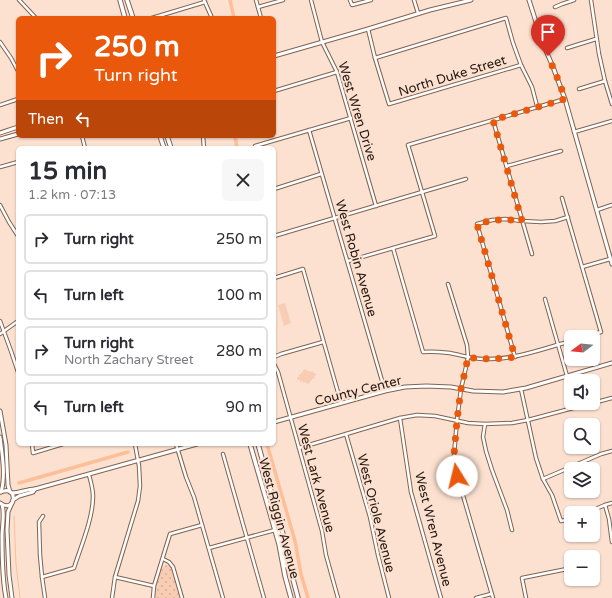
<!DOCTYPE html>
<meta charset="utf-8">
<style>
body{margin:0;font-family:"Varela Round",sans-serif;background:#f7f7f7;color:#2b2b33;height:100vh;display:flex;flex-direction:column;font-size:15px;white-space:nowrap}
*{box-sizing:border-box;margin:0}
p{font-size:13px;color:#7c7c81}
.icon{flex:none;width:22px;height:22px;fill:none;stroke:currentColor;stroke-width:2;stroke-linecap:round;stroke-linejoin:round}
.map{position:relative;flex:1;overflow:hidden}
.details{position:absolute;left:16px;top:146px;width:260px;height:300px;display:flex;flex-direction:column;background:#fff;border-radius:6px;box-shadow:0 1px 3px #0004}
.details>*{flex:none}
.top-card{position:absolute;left:16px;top:16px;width:260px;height:122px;border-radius:6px;box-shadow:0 1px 3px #0004;background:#ea580c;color:#fff;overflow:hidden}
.needle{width:26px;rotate:254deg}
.buttons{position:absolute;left:564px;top:330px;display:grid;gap:8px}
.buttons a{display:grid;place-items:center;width:36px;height:36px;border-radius:6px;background:#fff;box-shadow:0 1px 3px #0004;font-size:20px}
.pin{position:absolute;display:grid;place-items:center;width:34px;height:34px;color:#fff;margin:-41px -17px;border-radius:50% 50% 50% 0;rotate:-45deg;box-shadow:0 0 4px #0007}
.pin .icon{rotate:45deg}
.me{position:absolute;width:44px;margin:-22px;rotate:351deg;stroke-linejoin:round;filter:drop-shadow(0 0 3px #0008)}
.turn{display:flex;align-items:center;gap:14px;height:84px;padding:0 12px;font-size:18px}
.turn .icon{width:52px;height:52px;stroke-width:2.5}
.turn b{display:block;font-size:28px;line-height:34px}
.then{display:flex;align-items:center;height:38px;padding:0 12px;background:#0003;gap:8px;font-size:15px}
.round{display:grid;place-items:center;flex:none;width:42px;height:42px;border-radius:6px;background:#f7f7f7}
.head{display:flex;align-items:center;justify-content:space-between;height:68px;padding:0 12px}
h1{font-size:24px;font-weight:800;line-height:30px}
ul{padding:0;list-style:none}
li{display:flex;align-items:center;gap:12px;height:50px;margin:0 8px 6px;padding:0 4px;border:2px solid #e1e1e2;border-radius:6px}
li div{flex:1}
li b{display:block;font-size:15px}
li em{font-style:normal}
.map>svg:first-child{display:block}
.green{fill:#f8cdb3}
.park{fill:url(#park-dots)}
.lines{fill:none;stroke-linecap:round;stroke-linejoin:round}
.stream{stroke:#fdbf97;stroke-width:1}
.canal{stroke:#fdbf97;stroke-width:3.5}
.minor-casing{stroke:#806351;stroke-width:4.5}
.tertiary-casing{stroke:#806351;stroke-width:5}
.secondary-casing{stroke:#806351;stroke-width:5.5}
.minor{stroke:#fff;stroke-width:2.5}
.tertiary{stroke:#fff;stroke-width:3}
.secondary{stroke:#fff;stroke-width:3.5}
.route{stroke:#ea580c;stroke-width:7;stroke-dasharray:0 12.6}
.labels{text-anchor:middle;stroke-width:4;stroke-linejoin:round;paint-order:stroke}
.street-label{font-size:13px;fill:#231710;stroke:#fce1d0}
</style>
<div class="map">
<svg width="612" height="598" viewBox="0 0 612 598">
<defs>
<pattern id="park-dots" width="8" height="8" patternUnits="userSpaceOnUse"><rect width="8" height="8" fill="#f8cdb3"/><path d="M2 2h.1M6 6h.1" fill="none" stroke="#d4af99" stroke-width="1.8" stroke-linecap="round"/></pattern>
</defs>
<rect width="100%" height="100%" fill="#fce1d0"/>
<g class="green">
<path d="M285,303L291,323L284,326L278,305Z"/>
<path d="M306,369L307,371H310V372L313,371V373H315L316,375L314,376L315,378L312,379V380L310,381V383L307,384L306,382L303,383V381L300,382V380H298L297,377H299L298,375L301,374V373L303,372V370Z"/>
</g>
<path class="park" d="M166,565L170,566L171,568L180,598H155C156,589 158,569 166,565Z"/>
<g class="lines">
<path class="stream" d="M14,516L16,564L20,598"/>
<g class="canal">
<path d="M230,0L234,18"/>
<path d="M235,136L237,148"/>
<path d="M267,444L295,541L301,574L308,598"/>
<path d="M19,483L128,452"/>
</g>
<g class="minor-casing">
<g id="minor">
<path d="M19,0L36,18"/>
<path d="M204,0L212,18"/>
<path d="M256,0L261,18"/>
<path d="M311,0L322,42L337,72L376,206"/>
<path d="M350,0L352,5L371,0"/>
<path d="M414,0L418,13"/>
<path d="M591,0L599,54L605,81L612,104"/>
<path d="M258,7L283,0"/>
<path d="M555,7L562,4L574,0"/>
<path d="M152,18L205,2"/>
<path d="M368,29L375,58L389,104L521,65"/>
<path d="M0,42L11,58L18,71"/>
<path d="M567,48L596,39"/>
<path d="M375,58L506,18L513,43L521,65L532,87L537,106"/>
<path d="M579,89L605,81"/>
<path d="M274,91L337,72"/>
<path d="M0,105L18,99"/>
<path d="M493,120L532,254"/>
<path d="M309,130L385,391"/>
<path d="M574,132L612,121"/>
<path d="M82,136L85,148"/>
<path d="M203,136L204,148"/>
<path d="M255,146L351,118"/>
<path d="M507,166L561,151"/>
<path d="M0,167L18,162"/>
<path d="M274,189L321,174"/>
<path d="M562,198L601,332L584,337"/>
<path d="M0,205L9,222L18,236"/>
<path d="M597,210L612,205"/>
<path d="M274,236L466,179"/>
<path d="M393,248L423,352C432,351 441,352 450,353C461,355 472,359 484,359C514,360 542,349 571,341"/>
<path d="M348,261L435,236L408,145L565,99"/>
<path d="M582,267L610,259"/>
<path d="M274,278L303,269L341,403"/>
<path d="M448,284L467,345L468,357L466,367L461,389L457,420L454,455L457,475L493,598"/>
<path d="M545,299L567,376"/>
<path d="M0,321L11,351L18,372"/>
<path d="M0,334L18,321"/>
<path d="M274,357L281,354L323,342"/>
<path d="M515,357L477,224L492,220L505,219L522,221L541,222L555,221L568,217"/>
<path d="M274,364L278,372L322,531L326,555L338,598"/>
<path d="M521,389L536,458L543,479L552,495L561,521L571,519"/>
<path d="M593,403L612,398"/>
<path d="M400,418L411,492L441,598"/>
<path d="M485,424L483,437L486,451L492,470L507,510L512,530"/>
<path d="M346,434L370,517L378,555L389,598"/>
<path d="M32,444L33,453L63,444"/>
<path d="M176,444L186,477L194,497L223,598"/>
<path d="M299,448L400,418L417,415L435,416L468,423L485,424L512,423L528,420L592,403"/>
<path d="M223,454L264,598"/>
<path d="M543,479L601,454L612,451"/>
<path d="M605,505L609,519L612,542"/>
<path d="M586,513L605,505L612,503"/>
<path d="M43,516L39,522L40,555L42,577L45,598"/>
<path d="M209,548L275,530"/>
<path d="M163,559L169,562L173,567L182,598"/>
<path d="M42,577L74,568C81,546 93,519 93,496C93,489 91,482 89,475"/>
<path d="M115,577L154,586"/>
<path d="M112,598L115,577L138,501L140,486L139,466L135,444"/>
<path d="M153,598L154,586L170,534L202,525"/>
<path d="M476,598L491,594"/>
<path d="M526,598L522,578L567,569"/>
</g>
</g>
<g class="tertiary-casing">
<g id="tertiary">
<path d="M529,0L543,44L553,67L565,99L612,264"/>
<path d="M274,56L368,29L430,10L471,0"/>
<path d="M0,133L18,127"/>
<path d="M0,139L18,134"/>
<path d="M0,411L6,445L8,485L10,492"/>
<path d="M274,422L385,391L405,387L426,386L451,387L473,391L503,392L526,388L612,363"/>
<path d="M0,437C2,454 6,476 1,492"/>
<path d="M12,493C20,493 27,489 35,489"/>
<path d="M13,500L19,496L33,492L35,489L197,444"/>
<path d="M0,503C16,515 19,484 1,492"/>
<path d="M12,503L8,512L7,530L9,575L12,598"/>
<path d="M2,505C5,514 2,526 2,536C2,556 2,578 6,598"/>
</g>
</g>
<g class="secondary-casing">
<g id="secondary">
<path d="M120,0L125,18"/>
<path d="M127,0L133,18"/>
<path d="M160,136L164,148"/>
<path d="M167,136L171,148"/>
<path d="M250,444L279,544L285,576L291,598"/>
<path d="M258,444L284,538L293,579L298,598"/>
<path d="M275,530L278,532L280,536L286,565L290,571"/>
</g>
</g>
<use href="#minor" class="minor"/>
<use href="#tertiary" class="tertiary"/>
<use href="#secondary" class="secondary"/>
</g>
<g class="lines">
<path class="route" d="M457,476L454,455L457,420L461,389L466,367L468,357C484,360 499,359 515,357L477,224C495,219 504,219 522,221L493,120L565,99L560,84L548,56"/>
</g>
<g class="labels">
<g class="street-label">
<text transform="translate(452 75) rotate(-17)" y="5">North Duke Street</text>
<text transform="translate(358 111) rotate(73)" y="5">West Wren Drive</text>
<text transform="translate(357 258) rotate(74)" y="5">West Robin Avenue</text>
<text transform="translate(358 390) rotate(-14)" y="5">County Center</text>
<text transform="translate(317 478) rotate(75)" y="5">West Lark Avenue</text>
<text transform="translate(377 513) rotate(76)" y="5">West Oriole Avenue</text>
<text transform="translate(280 518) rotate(75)" y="5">West Riggin Avenue</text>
<text transform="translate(434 529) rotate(76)" y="5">West Wren Avenue</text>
</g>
</g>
</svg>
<div class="buttons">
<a><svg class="needle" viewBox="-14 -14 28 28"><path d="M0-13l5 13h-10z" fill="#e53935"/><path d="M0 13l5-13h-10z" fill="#7c7c81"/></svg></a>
<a><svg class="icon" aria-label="sound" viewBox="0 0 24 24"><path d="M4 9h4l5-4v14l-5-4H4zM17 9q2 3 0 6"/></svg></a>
<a><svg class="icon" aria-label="search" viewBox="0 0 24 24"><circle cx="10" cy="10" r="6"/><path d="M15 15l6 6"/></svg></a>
<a><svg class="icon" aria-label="layers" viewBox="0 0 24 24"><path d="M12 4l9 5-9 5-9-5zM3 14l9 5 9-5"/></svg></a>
<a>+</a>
<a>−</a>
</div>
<div class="pin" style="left:548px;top:56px;background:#d93025"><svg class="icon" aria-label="arrive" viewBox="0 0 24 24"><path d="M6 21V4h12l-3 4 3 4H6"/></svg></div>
<svg class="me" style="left:457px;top:476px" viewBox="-20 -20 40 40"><circle r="19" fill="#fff"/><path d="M0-13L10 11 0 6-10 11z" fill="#ea580c"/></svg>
<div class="top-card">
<div class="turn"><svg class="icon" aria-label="right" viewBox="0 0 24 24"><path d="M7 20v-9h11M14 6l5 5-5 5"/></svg><div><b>250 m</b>Turn right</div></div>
<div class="then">Then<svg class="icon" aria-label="left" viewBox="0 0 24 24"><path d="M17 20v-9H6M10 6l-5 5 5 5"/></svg></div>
</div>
<section class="details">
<div class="head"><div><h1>15 min</h1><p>1.2 km · 07:13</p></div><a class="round"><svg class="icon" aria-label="close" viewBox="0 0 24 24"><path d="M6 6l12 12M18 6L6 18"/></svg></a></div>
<ul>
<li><svg class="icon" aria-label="right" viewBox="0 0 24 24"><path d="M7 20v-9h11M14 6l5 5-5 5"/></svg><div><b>Turn right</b></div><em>250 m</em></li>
<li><svg class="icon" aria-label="left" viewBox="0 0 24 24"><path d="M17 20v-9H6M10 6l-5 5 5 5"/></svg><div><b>Turn left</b></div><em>100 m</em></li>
<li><svg class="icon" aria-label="right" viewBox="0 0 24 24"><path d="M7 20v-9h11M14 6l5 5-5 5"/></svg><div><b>Turn right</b><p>North Zachary Street</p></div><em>280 m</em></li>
<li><svg class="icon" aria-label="left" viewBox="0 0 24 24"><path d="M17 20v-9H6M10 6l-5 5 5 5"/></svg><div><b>Turn left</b></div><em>90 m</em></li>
</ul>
</section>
</div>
